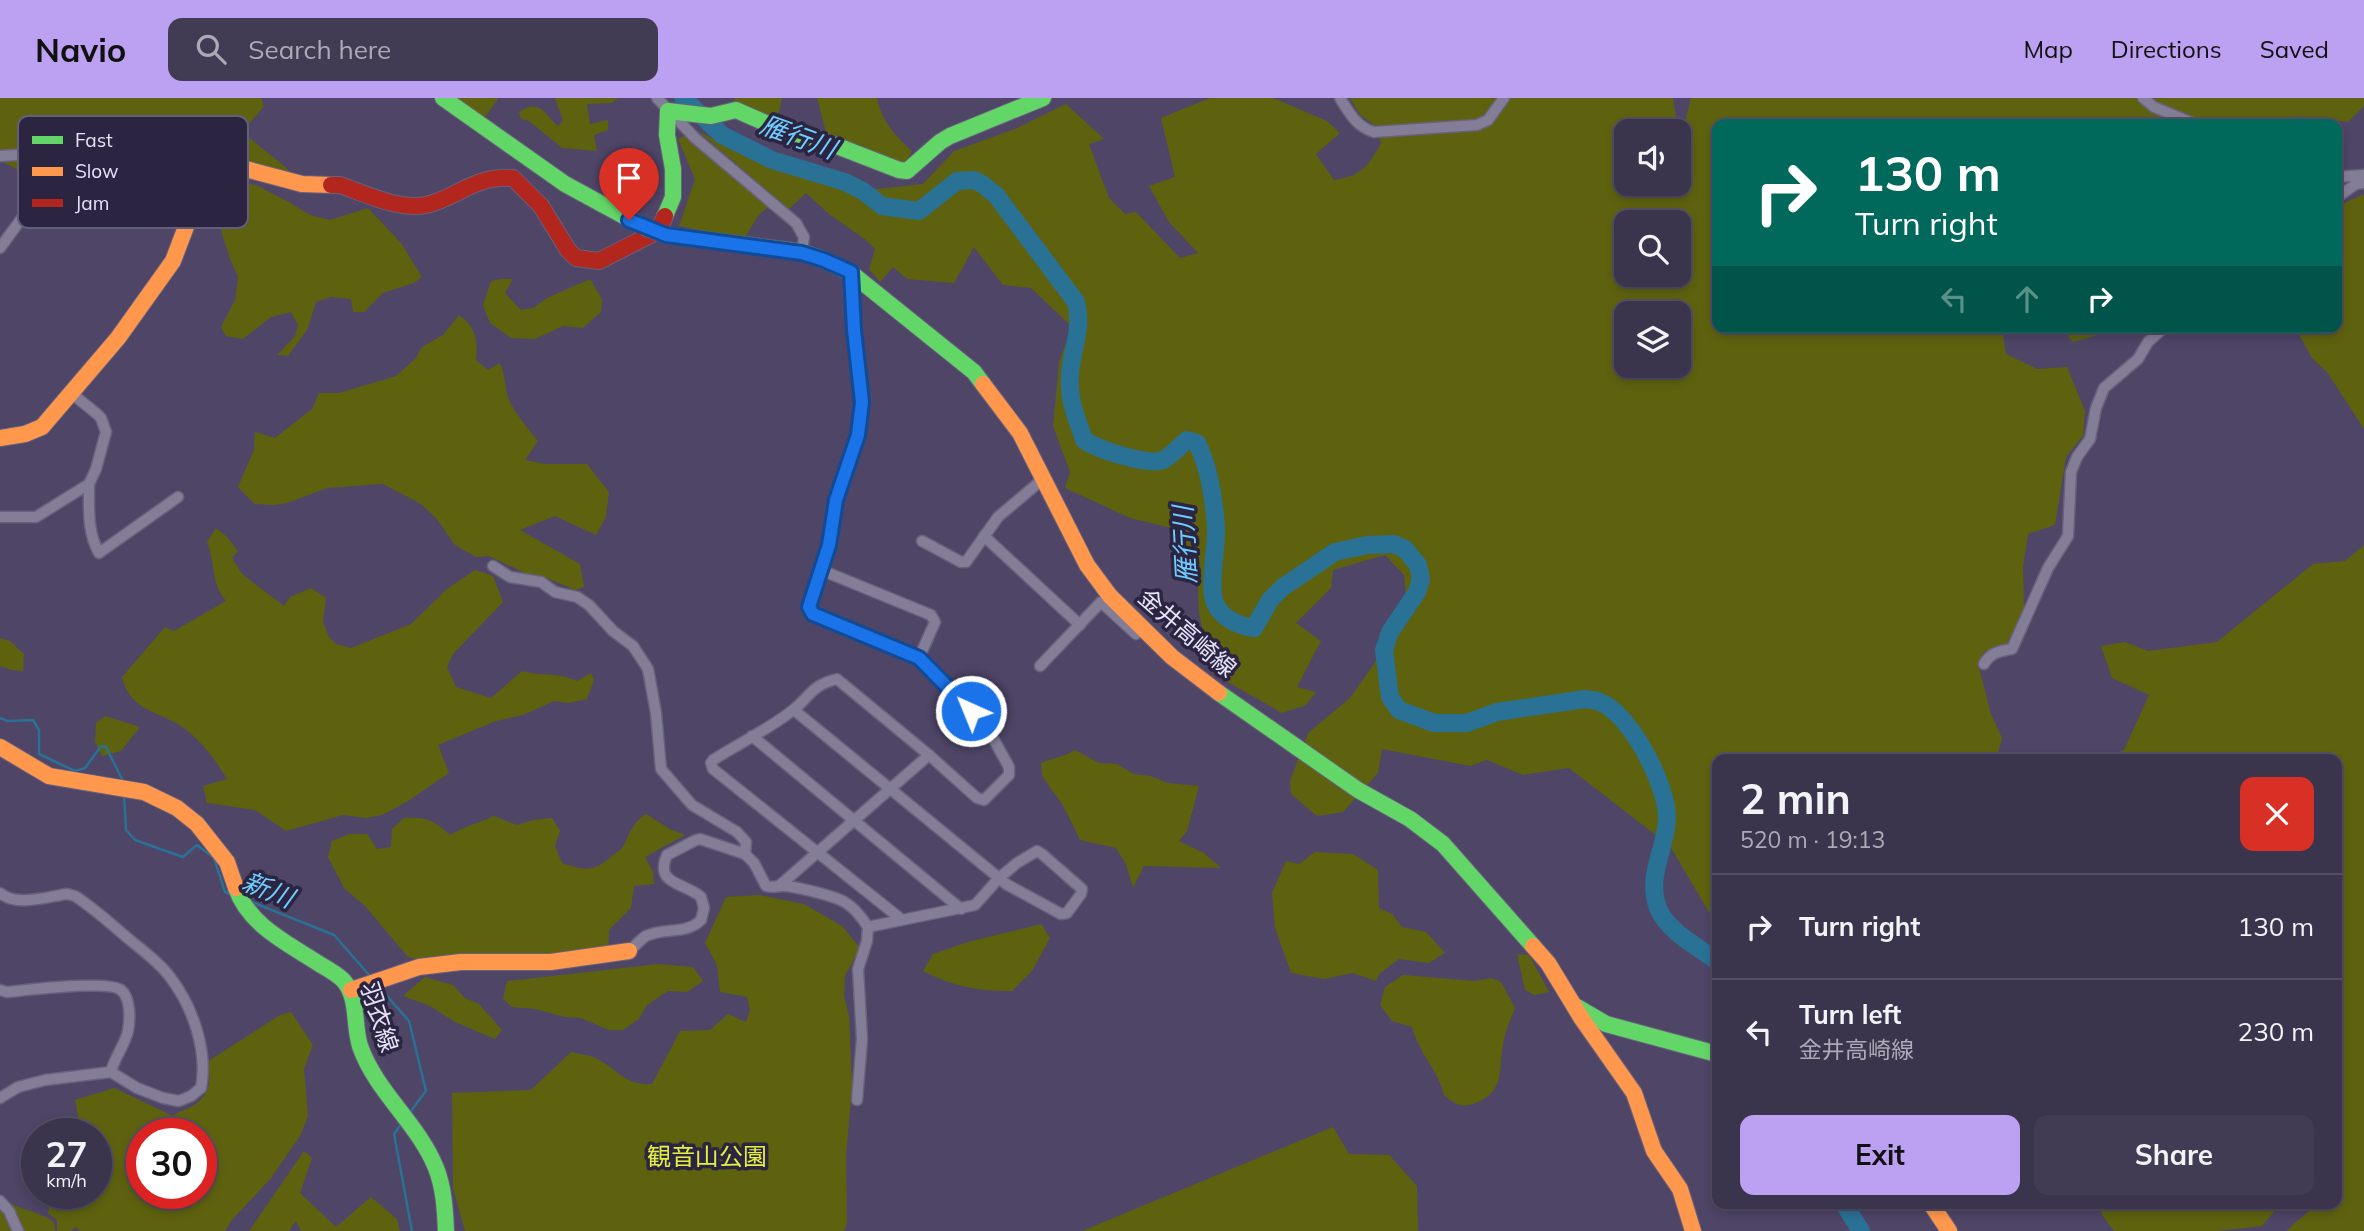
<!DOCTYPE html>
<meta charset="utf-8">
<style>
body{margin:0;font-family:Mulish,"Noto Sans JP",sans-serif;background:#413c54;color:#f1f3f6;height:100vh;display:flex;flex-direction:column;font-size:26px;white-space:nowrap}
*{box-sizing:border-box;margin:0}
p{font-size:23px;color:#abaab6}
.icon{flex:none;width:38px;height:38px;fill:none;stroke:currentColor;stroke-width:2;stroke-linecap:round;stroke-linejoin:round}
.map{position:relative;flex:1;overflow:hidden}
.details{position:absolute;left:1712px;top:656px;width:630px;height:455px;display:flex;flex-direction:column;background:#3a344d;border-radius:14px;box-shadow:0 4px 10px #0003,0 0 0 2px #544f65}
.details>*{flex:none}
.top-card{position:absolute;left:1712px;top:21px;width:630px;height:214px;border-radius:14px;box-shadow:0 4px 10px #0003,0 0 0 2px #544f65;background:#00695c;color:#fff;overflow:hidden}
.buttons{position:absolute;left:1614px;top:21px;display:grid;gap:14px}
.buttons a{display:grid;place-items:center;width:77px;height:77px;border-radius:14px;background:#3a344d;box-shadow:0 4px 10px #0003,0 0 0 2px #544f65;font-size:35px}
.speed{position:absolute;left:21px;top:1020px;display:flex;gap:14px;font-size:35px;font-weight:700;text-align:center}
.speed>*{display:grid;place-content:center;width:91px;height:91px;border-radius:50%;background:#3a344d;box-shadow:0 4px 10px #0003,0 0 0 2px #544f65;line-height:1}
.speed small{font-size:18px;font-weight:400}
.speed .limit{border:10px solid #d22;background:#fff;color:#111}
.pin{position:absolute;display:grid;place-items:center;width:60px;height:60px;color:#fff;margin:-72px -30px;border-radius:50% 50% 50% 0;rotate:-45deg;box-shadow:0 0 7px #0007}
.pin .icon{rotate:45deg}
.me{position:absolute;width:77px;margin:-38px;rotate:316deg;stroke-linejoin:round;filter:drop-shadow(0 0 5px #0008)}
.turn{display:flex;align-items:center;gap:24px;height:147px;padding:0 28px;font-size:32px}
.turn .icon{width:91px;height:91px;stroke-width:2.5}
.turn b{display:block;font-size:49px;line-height:60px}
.lanes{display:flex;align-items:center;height:66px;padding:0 28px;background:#0003;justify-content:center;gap:35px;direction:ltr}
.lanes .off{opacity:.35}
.round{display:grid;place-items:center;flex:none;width:74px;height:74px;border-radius:14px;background:#413c54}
.headline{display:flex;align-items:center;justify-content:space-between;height:119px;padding:0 28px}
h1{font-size:42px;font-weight:700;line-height:52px}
.primary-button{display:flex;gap:14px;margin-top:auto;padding:14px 28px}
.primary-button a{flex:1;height:80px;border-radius:14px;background:#bca0f2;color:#111;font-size:28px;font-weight:700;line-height:80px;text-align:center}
.primary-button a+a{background:#413c54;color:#f1f3f6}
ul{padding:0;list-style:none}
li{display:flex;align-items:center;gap:21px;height:105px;padding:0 28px;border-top:2px solid #544f65}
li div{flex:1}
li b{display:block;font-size:26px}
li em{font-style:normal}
header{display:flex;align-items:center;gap:42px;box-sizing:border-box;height:98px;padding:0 35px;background:#bca0f2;color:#111}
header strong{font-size:33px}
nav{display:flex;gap:38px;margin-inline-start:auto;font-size:24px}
.search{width:490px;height:63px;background:#413c54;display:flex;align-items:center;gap:18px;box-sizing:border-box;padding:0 24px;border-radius:14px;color:#abaab6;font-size:26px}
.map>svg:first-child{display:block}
.green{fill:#5e620f;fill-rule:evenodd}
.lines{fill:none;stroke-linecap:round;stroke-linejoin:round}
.stream{stroke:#2a7196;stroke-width:2.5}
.river{stroke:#2a7196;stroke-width:18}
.street-casing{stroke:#68617c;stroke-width:13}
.fast-casing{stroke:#68617c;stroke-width:18}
.slow-casing{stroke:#68617c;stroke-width:18}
.jam-casing{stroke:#68617c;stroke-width:18}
.street{stroke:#837d97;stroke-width:10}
.fast{stroke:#63d668;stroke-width:16}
.slow{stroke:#ff974d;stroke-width:16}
.jam{stroke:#b3261e;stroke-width:16}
.fast-bridge-casing{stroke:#68617c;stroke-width:18;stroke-linecap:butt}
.fast-bridge{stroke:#63d668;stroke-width:16}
.route-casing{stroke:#114b97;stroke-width:18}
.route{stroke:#1a73e8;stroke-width:12}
.labels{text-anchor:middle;stroke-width:7;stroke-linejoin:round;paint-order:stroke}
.street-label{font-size:24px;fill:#e7e3fb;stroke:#2b2542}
.park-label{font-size:24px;fill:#e4f03d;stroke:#2b2542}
.water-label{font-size:26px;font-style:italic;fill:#6fccfe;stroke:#2b2542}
.key{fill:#2b2542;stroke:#635e7a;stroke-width:2}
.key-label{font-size:19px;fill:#e7e3fb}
</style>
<header>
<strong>Navio</strong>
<div class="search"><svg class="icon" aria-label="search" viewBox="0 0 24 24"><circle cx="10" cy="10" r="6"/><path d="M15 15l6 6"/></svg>Search here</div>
<nav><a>Map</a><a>Directions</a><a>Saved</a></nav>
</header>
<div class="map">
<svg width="2364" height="1133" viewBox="0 0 2364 1133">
<rect width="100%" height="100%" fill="#4e4567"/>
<g class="green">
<path d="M0,0H261L264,8L243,33C258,50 278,60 293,77L255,71L230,63L215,68L207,77L179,73L164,65H142L116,61L113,43L96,29L66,34L56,69L34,81L0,62Z"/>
<path d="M456,0H497L498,1L485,19L478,16Z"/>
<path d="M555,0H618L612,5L587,6L590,26L608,22V32L594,37L597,53L562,50L529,23L521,21L519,14C540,0 544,16 558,28L563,23Z"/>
<path d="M735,0H782L779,14L766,23L734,5Z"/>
<path d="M817,0H877C881,22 896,39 912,53L905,65L888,66L827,38Z"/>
<path d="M1210,0H1273L1327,23L1340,35L1316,56L1334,82C1361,78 1368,69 1381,45L1376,28L1360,17L1350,0H1673L1680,44L1691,0H2364V8L2348,24C2321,21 2292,12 2267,26H1717V229H2004L2003,237L2006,256L2037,271L2067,269L2085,313L2083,338L2066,359L2055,427L2028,436L2023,468L2024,511L2007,546L1984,554L1978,566L1991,616L2002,640L1996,661L1717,662V828L1670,748L1569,670L1523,677L1487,662L1470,668L1382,651L1378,675L1343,714L1317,718L1291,696L1290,683L1308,635L1350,600L1374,566L1406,499L1404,477L1385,457L1333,472L1331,490L1296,525L1321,543L1297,589L1316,594L1306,607L1282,615L1212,575L1199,515L1197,467L1171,430L1130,420L1065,390L1070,374L1053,328L1059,264L1072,229L1031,190L1003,187L974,149L954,185L907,181L893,169L880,184L869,171L875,151L866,142L829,116L806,95L789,111L698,33L746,57L792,76L849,94L923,86L954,53L1015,31L1066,6L1104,41L1089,46L1109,100L1125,116L1136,114L1180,160L1198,155L1169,124L1149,88L1175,79L1161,20ZM1626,33H1678V86H1626ZM1626,124H1678V177H1626ZM1626,215H1678V268H1626Z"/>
<path d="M685,37L770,107L758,118L744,141L679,128L695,81L678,41Z"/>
<path d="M234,82L256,87L287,103L310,117L330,122L368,110L401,145L422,179L414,185L383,195L364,214H353L351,201L331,199L316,204L307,232L288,258L277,257L295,238L298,227L291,214L271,219L243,241L226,238L221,229L235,202L238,179L230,161L211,100L218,88Z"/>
<path d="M2364,96V331L2327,274L2312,260L2295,229H2336V109Z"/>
<path d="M500,181H513L505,195L521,212L533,210L547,200L590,181L602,201L601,214L583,230L563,228L535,241L511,240L490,225L483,207L491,183Z"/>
<path d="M459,217C476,229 478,242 476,262L488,272L500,265C506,278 504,291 510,304C517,318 528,330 538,343L525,362L545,366H587L609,394L606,419L596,437L555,418L520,432L580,466L584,489L575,492L549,481L525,475L489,458L476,459L455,447L436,420L421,406L383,386L327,390L290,404L275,407L255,406L238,389L254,352L255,334L275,340L312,311L319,295H339L396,278L415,261L422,249L443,237Z"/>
<path d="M2061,229H2113L2104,235L2073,244Z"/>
<path d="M216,430L227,439L238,453L232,460L242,476L284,508L290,499L311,490L326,500L323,524L329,539L336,546L351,550L411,526L447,491L475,472L493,478L503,504L453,556L447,569L456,589L491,600L522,573C543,579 555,573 577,583L591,575L594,582L587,601L568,605L554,603L523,617L496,623L438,647L449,675L408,703L382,717L366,720L343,717L286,733L255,712L207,705L203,688L227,681C216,662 202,644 184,630C160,613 130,614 122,579L165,529L174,533L226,503C210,483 216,467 207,444Z"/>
<path d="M2364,447V1133H2287C2295,1123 2308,1117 2313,1106H2336V662L2105,661L2124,652L2149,597L2112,580L2101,548L2125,544L2148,553L2217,544L2313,466L2345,463Z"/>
<path d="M0,540L10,543L24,556L23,573L11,572L0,568Z"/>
<path d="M105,618L140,629L121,653L102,658L95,644L96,625Z"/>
<path d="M1075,652L1099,665L1117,666L1134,676L1150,678L1168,685L1199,688L1187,733L1179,743L1204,755L1221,770L1144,768L1133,790L1126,766L1116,750L1080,742L1064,709L1042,678L1041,665C1052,660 1065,659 1075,652Z"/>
<path d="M646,716L670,731L685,737L645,759L653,773L654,786L634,788L631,810L609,832L608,853L548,858L423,863L408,859L365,808L344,790L328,759L332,743L349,736H367L377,751L391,749L392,731L404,720C427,719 433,722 450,737C465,728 479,725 494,718L517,727L533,722L552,720L560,733L555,748L562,765C585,773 594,774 612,758C616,755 622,751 624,747C630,734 633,724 646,716Z"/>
<path d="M1315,754L1353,756L1378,772L1379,810L1392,816L1402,829L1426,834L1445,855L1429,865L1399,861L1379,876L1376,883L1352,875L1324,881L1291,875L1275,830L1272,795L1286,763L1299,766Z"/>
<path d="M759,797L804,806L842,828L860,850L845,878L844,898L849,918L852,988L846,1059L847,1125L844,1133H465L453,1090L452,995L531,992L571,954C578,956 586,956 593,959C616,968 622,988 652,986L680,933L710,932L728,916L746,924L750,912L747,899L720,894L717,867L705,845L726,799Z"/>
<path d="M1041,826L1050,840L1032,873L1012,893C977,893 955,889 923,873L933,856L968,844Z"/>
<path d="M1517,856L1529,857L1549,894L1534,897L1525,892Z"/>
<path d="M658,866L693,869L703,883L687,894L668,893L647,907L639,921L623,932H609L581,920L565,919L535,911L512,909L503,901L507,883Z"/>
<path d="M1403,877L1475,883L1491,880L1501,884L1515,910C1511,921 1506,931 1504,942C1497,969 1508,994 1473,1006C1460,1010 1454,1005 1444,997C1439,974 1419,955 1412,929L1392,923L1380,907L1385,889Z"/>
<path d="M425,879L453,887L465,900L479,906L502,932L495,941L455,924L430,908L403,898Z"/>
<path d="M291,914L313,947L304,971L308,1018L300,1038L271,1080L231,1123L225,1133H80L76,1129L71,1133H57V1122L48,1115L51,1102L57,1096H96V1036H81L75,1002L114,990L173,1018C179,1013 186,1012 193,1008C210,997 212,982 207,964L280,917ZM142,1036H201V1096H142Z"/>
<path d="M1333,1029L1349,1056L1389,1057L1417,1088L1418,1133H1082Z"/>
<path d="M304,1053L312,1060L300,1095L336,1129L371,1099L397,1121L400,1133H301L296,1123L289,1133H249Z"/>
<path d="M0,1097C17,1114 36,1111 54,1124L55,1133H0Z"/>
<path d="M2098,1106H2281L2262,1128L2218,1133H2114L2103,1118Z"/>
</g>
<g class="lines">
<g class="stream">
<path d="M0,620L8,623L33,622L39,632V656L75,673L85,670L101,648L106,649L123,683"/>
<path d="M124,697L126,732L135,742L183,759L197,747L214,760L225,794L232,797"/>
<path d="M252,804L334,837L370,878"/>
<path d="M379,889L409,923L426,993L408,1017"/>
<path d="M402,1025L394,1036L412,1133"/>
</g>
<g class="river">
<path d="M683,0L722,37L772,62L845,84L863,93L882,108L919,113L957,83L974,82L982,86L996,97L1076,204C1083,232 1072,249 1070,276C1068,303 1076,317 1084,342C1097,351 1152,370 1165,361C1173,356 1180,348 1187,342L1197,345C1209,369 1214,402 1216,429C1217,448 1208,490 1215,505C1221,520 1239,528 1254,530L1270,502L1283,489L1335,454L1367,447L1394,446L1405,451L1418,467L1421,481L1417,494L1390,534L1384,552L1390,599L1399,612L1434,625H1467L1497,614L1585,601C1590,602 1596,602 1600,604C1631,616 1668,689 1667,721C1666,751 1646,778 1658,810C1667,833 1698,849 1717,863"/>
<path d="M1844,1106L1861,1133"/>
</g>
<g class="street-casing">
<g id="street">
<path d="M657,0L695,40L796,125L804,139L802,154"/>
<path d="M1340,0C1349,15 1357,29 1374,34L1477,27L1488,22L1504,0"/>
<path d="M2143,0L2154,9L2195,26"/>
<path d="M0,58L48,55L138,77L194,111"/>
<path d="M2336,79L2364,77"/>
<path d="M2336,100L2356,86L2364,85"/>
<path d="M0,150L44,90"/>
<path d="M851,175L854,232L862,304L858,337L836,402L829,447L809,508L813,516L919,560L988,631L1009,669V677L984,702L977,700L929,657L837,581C810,588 812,597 793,612C771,630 738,646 713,662L711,665L713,671L901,821"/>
<path d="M89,386C89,409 87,434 99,455L178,399"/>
<path d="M0,419H36L89,386L96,371L106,334L101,320L97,316L70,294"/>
<path d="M984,438L1080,527"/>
<path d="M922,443L961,464H966L998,419L1043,381"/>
<path d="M493,468L510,479L541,484L555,494L577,499L589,507L613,533L633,548L648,571L656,615L661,671L692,707L737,734L746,744L745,756"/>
<path d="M821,472L931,517L935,524L919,560"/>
<path d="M1984,566C1990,555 1999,553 2012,551L2048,470L2068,438L2071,374L2077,359L2090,341L2096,310L2104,290L2138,261L2148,244L2165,229"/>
<path d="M1040,568L1101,504L1136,536L1143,530"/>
<path d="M794,612L999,780L1006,786L1061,816L1067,815L1081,796L1082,791L1042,756L1037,753L1017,765L999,780L975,807L868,829"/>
<path d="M752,638L961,811"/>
<path d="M779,788L929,657"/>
<path d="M0,795C16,809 47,799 67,796L75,798C95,811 112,827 130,842C143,853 159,864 170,879C193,909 208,953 201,990L191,998L179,1003L163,1000L137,990L111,974L45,982L18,989L0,1000"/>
<path d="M629,853C634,849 640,842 646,838C664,829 686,837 701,822L704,810L701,799C684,784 654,787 667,757L696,742L700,741L745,756L754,765L766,788C773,790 776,788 782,788C794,788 836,798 846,805C855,810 862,820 868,829L867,843L858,871L862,941L857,1002"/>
<path d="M0,892L7,894C27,892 108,882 121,892C131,900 130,922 128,933C125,947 114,960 111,974"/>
<path d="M0,1103L9,1113L18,1133"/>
</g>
</g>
<g class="fast-casing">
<g id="fast">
<path d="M443,0L565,86L644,129"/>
<path d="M665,118L673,99V71L667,37L668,13L711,18L736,12L786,34L819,41L899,72L907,73L940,44L950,38L1043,0"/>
<path d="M666,137L802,154L824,162L851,175L974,274L983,286"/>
<path d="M1219,595L1358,692L1410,721L1443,746L1533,848"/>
<path d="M236,790C249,828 289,846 321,867C328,871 337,876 343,882C359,900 353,926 360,948C376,994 418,1025 436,1070C444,1090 445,1112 446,1133"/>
<path d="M1577,909L1606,926L1717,956"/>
</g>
</g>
<g class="slow-casing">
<g id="slow">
<path d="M983,286L1020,335L1087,467L1110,498L1172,559L1219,595"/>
<path d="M0,340L25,336L42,329L118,240L173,163L203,84L213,74L242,70L302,86L331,87"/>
<path d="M0,649L49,678L144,694L177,710L197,726L227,764L236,790"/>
<path d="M1533,848L1548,865L1582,921L1634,995L1654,1053L1680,1091L1693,1133"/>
<path d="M351,892L419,869L461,864H551L629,853"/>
<path d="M1931,1106L1949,1133"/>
</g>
</g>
<g class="jam-casing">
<path id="jam" d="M331,87H340C366,96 402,114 430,106C463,96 474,78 513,80L541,108L568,152L576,160L599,163L652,136L662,125L665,118"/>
</g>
<use href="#street" class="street"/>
<use href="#fast" class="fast"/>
<use href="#slow" class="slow"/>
<use href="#jam" class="jam"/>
<g class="fast-bridge-casing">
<path id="fast-bridge" d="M644,129L666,137"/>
</g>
<use href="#fast-bridge" class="fast-bridge"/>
</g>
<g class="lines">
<g class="route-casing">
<path id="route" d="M629,122L666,137L802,155L824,162L851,174L854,232L862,304L858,337L836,402L829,447L809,509L813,516L919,560L971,613"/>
</g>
<use href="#route" class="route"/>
</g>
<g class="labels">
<g class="street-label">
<text transform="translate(1187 535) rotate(41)" y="8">金井高崎線</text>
<text transform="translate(379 919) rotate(72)" y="8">羽衣線</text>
</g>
<g class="park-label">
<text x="707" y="1067">観音山公園</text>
</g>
<g class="water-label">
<text transform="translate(798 39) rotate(20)" y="9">雁行川</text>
<text transform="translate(1185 447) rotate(-93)" y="9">雁行川</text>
<text transform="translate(268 792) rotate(22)" y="9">新川</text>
</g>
</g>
<rect x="18" y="18" width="230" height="112" rx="10" class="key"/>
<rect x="32" y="38" width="31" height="8" fill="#63d668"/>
<rect x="32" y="69" width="31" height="9" fill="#ff974d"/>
<rect x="32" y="101" width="31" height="8" fill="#b3261e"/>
<g class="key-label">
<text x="75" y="49">Fast</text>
<text x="75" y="80">Slow</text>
<text x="75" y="112">Jam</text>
</g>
</svg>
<div class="buttons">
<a><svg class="icon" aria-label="sound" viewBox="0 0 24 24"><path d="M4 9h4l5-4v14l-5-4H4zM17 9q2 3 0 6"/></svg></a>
<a><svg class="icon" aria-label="search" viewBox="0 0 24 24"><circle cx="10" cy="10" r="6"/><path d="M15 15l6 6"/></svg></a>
<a><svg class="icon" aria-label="layers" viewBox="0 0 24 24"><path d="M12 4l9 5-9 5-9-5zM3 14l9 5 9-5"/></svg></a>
</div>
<div class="speed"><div>27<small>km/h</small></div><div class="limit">30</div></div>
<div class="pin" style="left:629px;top:122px;background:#d93025"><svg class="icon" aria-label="arrive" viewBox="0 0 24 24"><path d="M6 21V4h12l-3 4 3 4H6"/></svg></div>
<svg class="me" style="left:971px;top:613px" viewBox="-20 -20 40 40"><circle r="17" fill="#1a73e8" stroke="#fff" stroke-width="3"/><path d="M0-11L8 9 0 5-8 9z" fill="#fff"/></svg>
<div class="top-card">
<div class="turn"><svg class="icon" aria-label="right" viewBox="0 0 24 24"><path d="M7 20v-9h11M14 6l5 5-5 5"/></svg><div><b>130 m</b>Turn right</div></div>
<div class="lanes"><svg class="icon off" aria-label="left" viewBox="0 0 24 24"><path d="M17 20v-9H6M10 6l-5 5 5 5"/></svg><svg class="icon off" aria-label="ahead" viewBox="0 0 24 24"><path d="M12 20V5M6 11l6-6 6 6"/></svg><svg class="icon" aria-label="right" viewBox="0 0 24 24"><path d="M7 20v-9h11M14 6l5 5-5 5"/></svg></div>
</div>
<section class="details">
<div class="headline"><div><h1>2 min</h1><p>520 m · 19:13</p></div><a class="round" style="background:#d93025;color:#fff"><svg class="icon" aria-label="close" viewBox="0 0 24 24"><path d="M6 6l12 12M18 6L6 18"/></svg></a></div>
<ul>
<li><svg class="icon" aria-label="right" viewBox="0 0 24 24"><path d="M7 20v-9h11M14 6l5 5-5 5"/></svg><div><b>Turn right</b></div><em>130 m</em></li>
<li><svg class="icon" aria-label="left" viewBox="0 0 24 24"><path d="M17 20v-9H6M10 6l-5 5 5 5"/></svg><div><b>Turn left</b><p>金井高崎線</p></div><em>230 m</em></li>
</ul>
<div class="primary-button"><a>Exit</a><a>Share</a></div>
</section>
</div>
